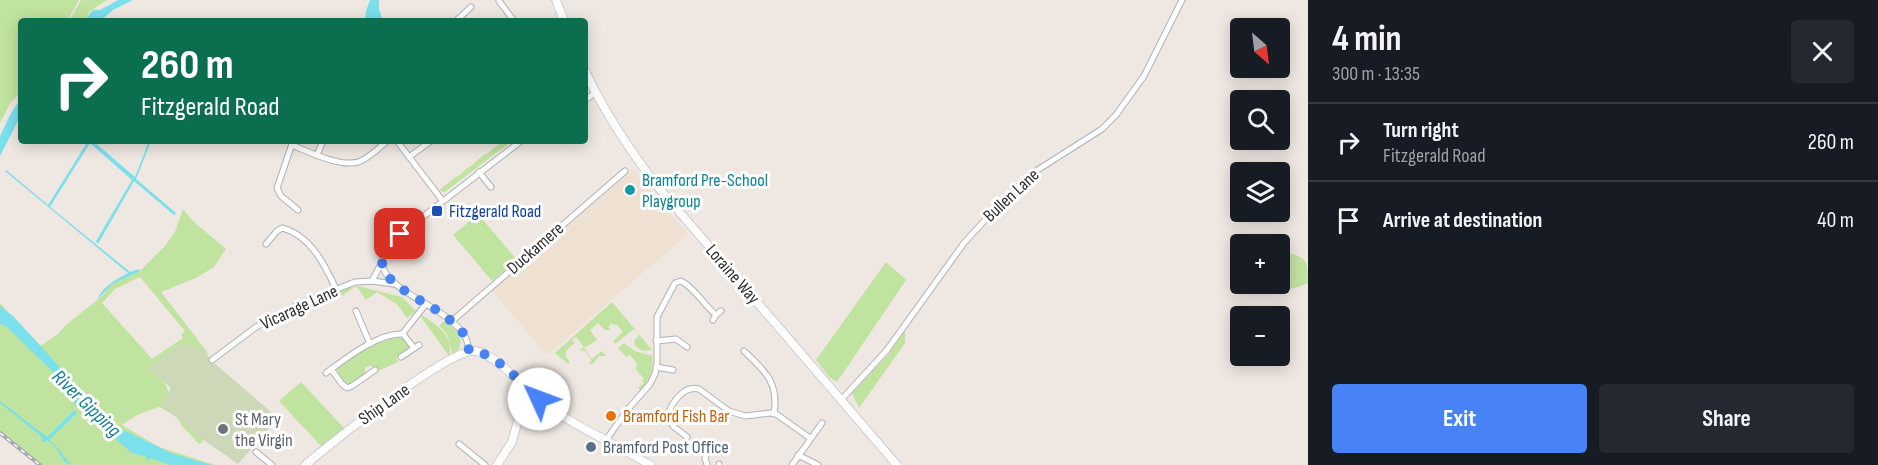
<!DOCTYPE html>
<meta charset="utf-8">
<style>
body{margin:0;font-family:"Sofia Sans Condensed",sans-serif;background:#242831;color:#f1f3f6;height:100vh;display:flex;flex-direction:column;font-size:22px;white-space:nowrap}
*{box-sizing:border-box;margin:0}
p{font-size:20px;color:#9ea1a6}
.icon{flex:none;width:33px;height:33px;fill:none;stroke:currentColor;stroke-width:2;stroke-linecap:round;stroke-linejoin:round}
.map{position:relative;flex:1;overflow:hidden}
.sheet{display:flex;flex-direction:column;background:#171b24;width:570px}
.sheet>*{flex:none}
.hud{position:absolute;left:18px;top:18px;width:570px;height:126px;border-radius:6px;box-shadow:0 3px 15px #0003;background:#0b6e4f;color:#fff;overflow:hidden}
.needle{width:39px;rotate:152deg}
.controls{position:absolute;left:1230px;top:18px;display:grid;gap:12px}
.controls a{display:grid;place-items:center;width:60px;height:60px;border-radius:6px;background:#171b24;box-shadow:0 3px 15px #0003;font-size:30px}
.pin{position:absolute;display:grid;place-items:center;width:51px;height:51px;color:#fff;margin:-26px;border-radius:12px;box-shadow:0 3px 9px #0006}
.me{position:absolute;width:66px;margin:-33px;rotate:313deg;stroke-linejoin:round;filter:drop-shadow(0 0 4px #0008)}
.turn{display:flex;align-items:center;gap:21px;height:126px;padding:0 24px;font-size:27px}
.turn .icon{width:78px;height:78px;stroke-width:2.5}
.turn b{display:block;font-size:42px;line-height:51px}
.round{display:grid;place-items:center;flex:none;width:63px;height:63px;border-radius:6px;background:#242831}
.head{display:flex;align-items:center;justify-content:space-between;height:102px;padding:0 24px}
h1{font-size:36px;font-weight:700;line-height:45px}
.button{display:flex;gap:12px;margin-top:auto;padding:12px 24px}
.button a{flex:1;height:69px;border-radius:6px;background:#4783f6;color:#fff;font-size:24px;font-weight:700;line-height:69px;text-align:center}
.button a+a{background:#242831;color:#f1f3f6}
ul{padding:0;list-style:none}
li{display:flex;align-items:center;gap:18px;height:78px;padding:0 24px;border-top:2px solid #363941}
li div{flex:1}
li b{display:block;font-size:22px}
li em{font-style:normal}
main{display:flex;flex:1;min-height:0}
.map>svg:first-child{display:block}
.education{fill:#efe1d2}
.green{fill:#c1e3a0;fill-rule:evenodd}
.cemetery{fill:#cdd8b9}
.water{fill:#79e0ec}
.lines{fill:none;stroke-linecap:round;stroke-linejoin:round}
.street-casing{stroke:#aeb2b9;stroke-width:7}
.secondary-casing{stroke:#aeb2b9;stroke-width:9}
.street{stroke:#fff;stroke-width:5}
.secondary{stroke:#fff;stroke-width:8}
.rail-casing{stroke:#a4aab7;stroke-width:4}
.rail{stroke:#fff;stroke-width:1.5;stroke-dasharray:4.5;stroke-linecap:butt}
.route{stroke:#4783f6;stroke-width:10;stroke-dasharray:0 18}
.culture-dot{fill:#0f9aa8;stroke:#fff;stroke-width:2}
.transit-dot{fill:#1a4fb4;stroke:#fff;stroke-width:2}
.food-dot{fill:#e8710a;stroke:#fff;stroke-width:2}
.worship-dot{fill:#6b7280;stroke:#fff;stroke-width:2}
.service-dot{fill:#5c6f8a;stroke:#fff;stroke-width:2}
.labels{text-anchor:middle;stroke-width:6;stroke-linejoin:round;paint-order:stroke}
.culture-label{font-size:18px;fill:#0d838f;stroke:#fff;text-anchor:start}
.street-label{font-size:18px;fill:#2e2e2e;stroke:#fff}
.transit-label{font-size:18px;fill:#164399;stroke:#fff;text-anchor:start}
.food-label{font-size:18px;fill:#c56008;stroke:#fff;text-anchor:start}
.worship-label{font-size:18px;fill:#5b616d;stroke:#fff;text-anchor:start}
.service-label{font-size:18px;fill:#4e5e75;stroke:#fff;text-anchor:start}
.water-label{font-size:20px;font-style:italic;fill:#117e98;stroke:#fff}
</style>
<main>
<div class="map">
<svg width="1308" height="465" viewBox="0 0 1308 465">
<rect width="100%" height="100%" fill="#efe7e1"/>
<path class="education" d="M633,170L688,234L547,355L492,291Z"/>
<g class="green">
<path d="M0,0H79L67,21H21V91L11,102L0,123Z"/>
<path d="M81,0H107L90,11L84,21H69Z"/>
<path d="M502,141H512L446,191L443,192L439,190L457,176H459L467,168L473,165L474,163L485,154H487L496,146L502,143Z"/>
<path d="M183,209L193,221L226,249L214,267L196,278L161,292L208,353L204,356L192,346L185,345L154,365L167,388L170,398L197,425L203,442L199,444L182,426L178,418L160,407C145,411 135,415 122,425L159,447L215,465H40L0,433V303L89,406L102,412L40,346L58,334L67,324L100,298L112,284L140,271L164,247L175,232ZM140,277L185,331L181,335L183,338L152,359L102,303L115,289Z"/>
<path d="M478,214L517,260L492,281L453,235Z"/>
<path d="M1281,249C1304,261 1308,252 1308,283C1291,291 1272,293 1256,284H1280V251Z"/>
<path d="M886,262L906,280L837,382L829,377L816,360Z"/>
<path d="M357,286L402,297L416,311L407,318L397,304L377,292L366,300L357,287L353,288L342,296L338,291Z"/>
<path d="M612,302L652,350L643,351L635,346L634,341L639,335L634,329L615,344L613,341L623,332L616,324L614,325L612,323L608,327L611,330H605L598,323L590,330L597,340L584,348L592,359L602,351L606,356H599L593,364H590L589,362L592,361L585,351L580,350L584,347L576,337L572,340L574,343L566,351V357L570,362L568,364L555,353Z"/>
<path d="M422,315C437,326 455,335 449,356L421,317Z"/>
<path d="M444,321L458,333L461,340L459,349L452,354C450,342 450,334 439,326Z"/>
<path d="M905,331V343L859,408L852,393L888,355Z"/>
<path d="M399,337L403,338L409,346L407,349L396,358L398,362L378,371L375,367L369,366L365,368V374L350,384C342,384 338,377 337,369C351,352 379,342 399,337Z"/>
<path d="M624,343L635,351L652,356C654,369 650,381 640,390L638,388L644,383L642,381L644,379L635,368L638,365L630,355L626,357L618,348Z"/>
<path d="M301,382L344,428L321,446L279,401Z"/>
</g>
<path class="cemetery" d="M180,344L201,347L214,363L278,418L238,464L195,434L161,404L171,388L148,369Z"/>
<g class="water">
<path d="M118,0H133L113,10L100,21H84L93,10H100Z"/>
<path d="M370,0H379V9L383,21H365L366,11Z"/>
<path d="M21,98V115L0,156V136L10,115Z"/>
<path d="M88,141H93L135,177L149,141H151L136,179L176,213L174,215L134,181L98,244L96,241L132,180L90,143L50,207L130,272L139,269L140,271L112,284L97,300C104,285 114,281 128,273L5,171L6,170L48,205Z"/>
<path d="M0,306L14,317L99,410L119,428L171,453L211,465H171L150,458L147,461L146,460L147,457L132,453L92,419L79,405L77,407L74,402L75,400L55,374L6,326L0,324Z"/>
<path d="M0,401L47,437L74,410L77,413L49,440C59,447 63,457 72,465C60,461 62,455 55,447C53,444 50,443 47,440L44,443L41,439L42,437L0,403Z"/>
</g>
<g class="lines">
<g class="street-casing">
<g id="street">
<path d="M499,1L514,21"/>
<path d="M456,21L471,7"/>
<path d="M585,100L595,93"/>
<path d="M293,141L277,188L281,196L298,210"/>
<path d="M397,141L442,200"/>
<path d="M292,145C309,152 343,169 361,161C370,157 379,148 387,141"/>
<path d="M317,155L323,141"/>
<path d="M409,157L431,141"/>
<path d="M479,172L491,187"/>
<path d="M266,244L277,231L282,228C310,235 325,265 336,289"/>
<path d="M372,281L382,262"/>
<path d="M356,311L370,344"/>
<path d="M713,320L716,315L721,311"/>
<path d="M451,322L625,171"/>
<path d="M403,333L426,304"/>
<path d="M656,341L676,339L687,347"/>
<path d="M469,351C468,344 467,338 463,333C456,324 444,315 434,309C410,293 359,273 394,239L521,141"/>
<path d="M744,351C765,371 779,382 774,414"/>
<path d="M401,357L419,345"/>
<path d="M212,360L256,327L297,305L355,282L372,281L394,284"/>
<path d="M656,367L673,370"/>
<path d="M331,369L342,384L347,388L352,386L375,370"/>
<path d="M326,373C345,359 379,332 403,334L414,348"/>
<path d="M842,399L887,350L964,243L1007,196L1036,171L1102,129L1116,115L1144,76L1182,0"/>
<path d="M687,437L673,426L668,415C672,402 684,385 699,389L729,411L745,416L771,413L776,414L810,438"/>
<path d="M606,440L628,409L650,384L655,374L657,364V317L675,283L681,281C695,288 703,304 716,315"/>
<path d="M459,444L485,465"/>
<path d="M256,452L272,465"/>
<path d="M798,455L818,465"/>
<path d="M707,465L705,458L708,451"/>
<path d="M719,465V464"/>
<path d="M792,465L822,423"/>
</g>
</g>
<g class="secondary-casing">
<g id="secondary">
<path d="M556,0L564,21"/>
<path d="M585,71C605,113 630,151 658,187L897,465"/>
<path d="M305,465C329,445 449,348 475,351C494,353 521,384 536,397C570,425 613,442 650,465"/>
<path d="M497,465L512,442L521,410L534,395"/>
</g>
</g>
<use href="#street" class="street"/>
<use href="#secondary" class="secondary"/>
<g class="rail-casing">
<path id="rail" d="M0,433L40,465"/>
</g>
<use href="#rail" class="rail"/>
</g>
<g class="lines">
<path class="route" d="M400,234C357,268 401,289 430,306C442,313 455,323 463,333C467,338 468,345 469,351C493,349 522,385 539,399"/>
</g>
<circle class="culture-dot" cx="630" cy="190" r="6"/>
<rect class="transit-dot" x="431" y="205" width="12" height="12" rx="3"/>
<circle class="food-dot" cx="611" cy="416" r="6"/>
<circle class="worship-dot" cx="223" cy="429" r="6"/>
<circle class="service-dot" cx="591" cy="447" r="6"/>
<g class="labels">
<g class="culture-label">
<text x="642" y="186">Bramford Pre-School<tspan x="642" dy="21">Playgroup</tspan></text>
</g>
<g class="street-label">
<text transform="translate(1011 195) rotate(-43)" y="6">Bullen Lane</text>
<text transform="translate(535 248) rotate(-41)" y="6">Duckamere</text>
<text transform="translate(733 274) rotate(49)" y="6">Loraine Way</text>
<text transform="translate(299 307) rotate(-25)" y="6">Vicarage Lane</text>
<text transform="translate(384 404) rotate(-35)" y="6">Ship Lane</text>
</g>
<g class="transit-label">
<text x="449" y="217">Fitzgerald Road</text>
</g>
<g class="food-label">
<text x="623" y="422">Bramford Fish Bar</text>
</g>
<g class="worship-label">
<text x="235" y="425">St Mary<tspan x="235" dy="21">the Virgin</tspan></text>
</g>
<g class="service-label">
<text x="603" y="453">Bramford Post Office</text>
</g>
<g class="water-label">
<text transform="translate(87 403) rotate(44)" y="7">River Gipping</text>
</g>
</g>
</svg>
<div class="controls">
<a><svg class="needle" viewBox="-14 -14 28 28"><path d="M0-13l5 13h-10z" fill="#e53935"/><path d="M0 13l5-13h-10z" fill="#9ea1a6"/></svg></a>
<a><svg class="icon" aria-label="search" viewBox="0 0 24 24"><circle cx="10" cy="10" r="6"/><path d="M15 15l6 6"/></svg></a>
<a><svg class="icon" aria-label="layers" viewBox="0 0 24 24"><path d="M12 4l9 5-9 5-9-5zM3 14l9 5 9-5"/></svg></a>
<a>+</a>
<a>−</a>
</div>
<div class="pin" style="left:400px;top:234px;background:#d93025"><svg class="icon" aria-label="arrive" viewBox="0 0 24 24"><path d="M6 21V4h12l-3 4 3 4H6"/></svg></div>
<svg class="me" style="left:539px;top:399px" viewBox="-20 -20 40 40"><circle r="19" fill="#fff"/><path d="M0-13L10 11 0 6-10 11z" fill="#4783f6"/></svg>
<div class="hud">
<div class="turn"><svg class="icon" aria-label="right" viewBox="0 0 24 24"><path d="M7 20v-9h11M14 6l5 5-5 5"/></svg><div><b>260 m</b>Fitzgerald Road</div></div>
</div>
</div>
<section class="sheet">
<div class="head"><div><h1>4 min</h1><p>300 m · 13:35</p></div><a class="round"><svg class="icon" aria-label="close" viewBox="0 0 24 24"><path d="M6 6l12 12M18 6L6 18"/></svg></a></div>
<ul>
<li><svg class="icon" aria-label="right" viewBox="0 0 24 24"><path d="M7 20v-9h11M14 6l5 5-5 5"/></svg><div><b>Turn right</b><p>Fitzgerald Road</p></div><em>260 m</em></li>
<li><svg class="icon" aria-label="arrive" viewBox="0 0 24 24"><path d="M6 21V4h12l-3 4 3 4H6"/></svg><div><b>Arrive at destination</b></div><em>40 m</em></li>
</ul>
<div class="button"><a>Exit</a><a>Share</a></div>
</section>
</main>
